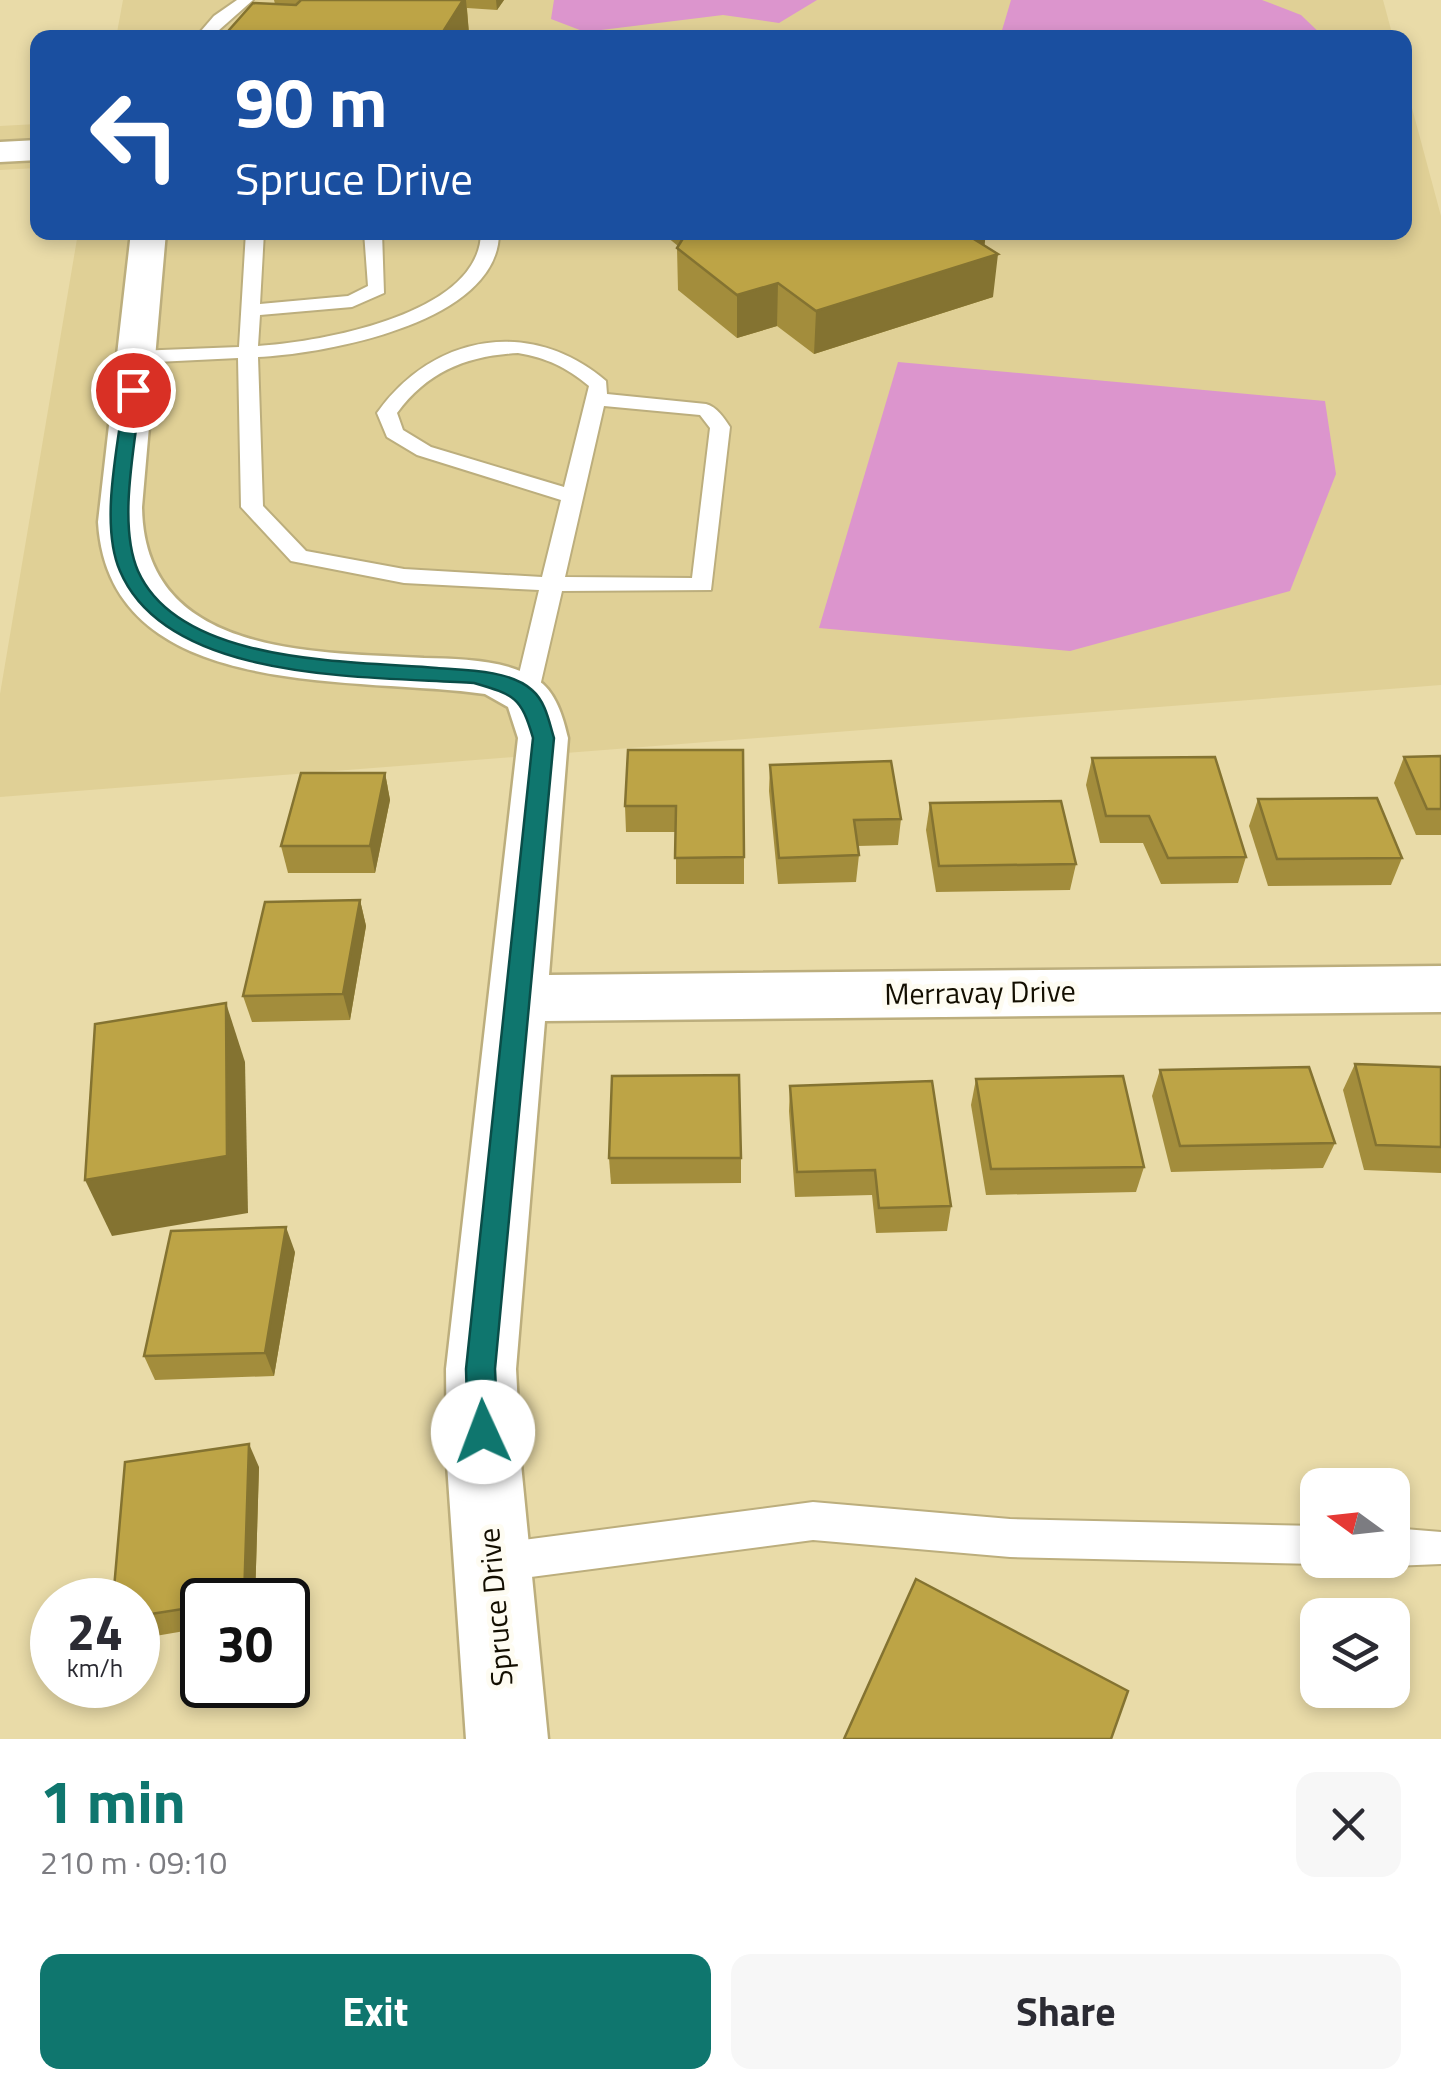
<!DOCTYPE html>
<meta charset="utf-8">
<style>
body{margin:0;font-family:"Titillium Web",sans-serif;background:#f7f7f7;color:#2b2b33;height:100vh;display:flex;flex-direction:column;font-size:38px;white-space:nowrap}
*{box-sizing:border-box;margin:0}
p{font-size:32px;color:#7c7c81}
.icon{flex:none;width:55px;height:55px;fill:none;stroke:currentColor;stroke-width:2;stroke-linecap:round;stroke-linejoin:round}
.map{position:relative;height:1739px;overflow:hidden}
.drawer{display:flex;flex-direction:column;background:#fff;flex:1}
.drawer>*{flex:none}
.hud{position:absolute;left:30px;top:30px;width:1382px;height:210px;border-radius:20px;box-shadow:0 5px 15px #0003;background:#1a4fa0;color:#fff;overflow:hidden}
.needle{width:65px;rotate:285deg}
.controls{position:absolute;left:1300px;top:1468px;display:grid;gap:20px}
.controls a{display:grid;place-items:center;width:110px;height:110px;border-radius:20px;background:#fff;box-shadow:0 5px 15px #0003;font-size:50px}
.speed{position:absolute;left:30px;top:1578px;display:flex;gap:20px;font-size:50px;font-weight:700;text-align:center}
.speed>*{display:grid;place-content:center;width:130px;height:130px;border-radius:50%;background:#fff;box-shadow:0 5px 15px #0003;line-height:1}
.speed small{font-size:25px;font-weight:400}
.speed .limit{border:5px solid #111;border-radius:15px;background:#fff;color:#111}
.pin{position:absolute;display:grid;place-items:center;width:85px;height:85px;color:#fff;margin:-42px;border:5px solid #fff;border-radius:50%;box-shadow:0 2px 10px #0007}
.me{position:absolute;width:110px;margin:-55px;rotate:358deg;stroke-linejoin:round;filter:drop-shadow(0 0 8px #0008)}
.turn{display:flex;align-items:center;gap:35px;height:210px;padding:0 40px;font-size:45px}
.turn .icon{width:130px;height:130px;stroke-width:2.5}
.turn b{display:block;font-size:70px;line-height:85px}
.round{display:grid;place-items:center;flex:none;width:105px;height:105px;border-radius:20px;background:#f7f7f7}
.overview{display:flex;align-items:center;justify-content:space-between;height:170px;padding:0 40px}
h1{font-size:60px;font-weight:700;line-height:75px;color:#0f766e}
.action{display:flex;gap:20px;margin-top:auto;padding:20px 40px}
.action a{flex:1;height:115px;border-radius:20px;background:#0f766e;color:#fff;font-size:40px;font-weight:700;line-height:115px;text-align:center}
.action a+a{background:#f7f7f7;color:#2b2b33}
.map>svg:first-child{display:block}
.built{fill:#e0d096}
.green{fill:#dc95cd}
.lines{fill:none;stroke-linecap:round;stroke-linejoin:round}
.service-casing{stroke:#bcae7d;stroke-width:4}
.minor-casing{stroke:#bcae7d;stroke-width:5}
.service{fill:#fff;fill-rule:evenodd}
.minor{fill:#fff;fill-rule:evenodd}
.wall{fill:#a38d3c}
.shaded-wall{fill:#847331}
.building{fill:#bda446;stroke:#847331;stroke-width:2.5}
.route{fill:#0f766e;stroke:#0a4d48;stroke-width:2.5}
.labels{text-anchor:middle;stroke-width:10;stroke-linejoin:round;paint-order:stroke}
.street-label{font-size:30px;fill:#130e00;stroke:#fefcf2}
</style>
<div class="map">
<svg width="1441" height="1739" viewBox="0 0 1441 1739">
<rect width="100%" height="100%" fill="#e9dba8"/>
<g class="built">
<path d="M123,0H1383L1393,37L116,38Z"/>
<path d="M1405,82L1441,216V685L0,797V694L78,233L1405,232Z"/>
<path d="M37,124V168L0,170V126Z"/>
</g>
<g class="green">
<path d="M554,0H817L779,23L723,15L585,32L551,19Z"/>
<path d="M1011,0H1262L1301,15L1324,37H1000Z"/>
<path d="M898,362L1325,401L1336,474L1290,591L1070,651L819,628Z"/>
</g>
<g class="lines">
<g class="service-casing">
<g id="service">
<path d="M237,0H253L210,38H195L214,16Z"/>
<path d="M246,232H264L260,304L348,296L368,286L364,232H382L384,293L352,307L260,315L258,346C319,342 481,315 481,232H499C500,323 324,354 258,357L263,506L306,551L404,569L542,577L561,500L417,455L387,437L377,413C433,334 531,317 606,381L607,394L706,404C717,407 724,418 730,427L711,590L562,591L538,695L526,703L514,695L539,590L404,583L291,561L241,507L238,358L136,363L126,357L136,351L239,347ZM518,353C547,358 566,367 589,386L564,487L431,447L403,430L397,413C428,371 467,356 518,353ZM604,406L700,415L710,428L692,578L565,577Z"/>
<path d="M813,1502L1010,1519L1318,1526V1560H1328L1318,1564L1010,1557L813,1540L493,1582L479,1577L474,1563L479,1549L493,1544Z"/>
<path d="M1392,1528L1441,1532V1564L1392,1566L1379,1560H1392Z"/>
</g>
</g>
<g class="minor-casing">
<g id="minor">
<path d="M38,140V160L0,162V142Z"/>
<path d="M131,232H166L142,507C144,657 315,652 424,658C459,659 505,659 536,679C556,691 563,717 568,738L549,975L1441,966V1012L545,1021L516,1369L521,1464L548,1739H466L447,1464L446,1369L518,738L508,707L485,694C360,675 109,705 98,522Z"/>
</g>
</g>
<use href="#service" class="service"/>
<use href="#minor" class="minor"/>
</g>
<g class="wall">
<path d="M274,0H504L497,10L467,8L469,34L275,4Z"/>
<path d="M661,232H986L984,246L993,297L814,354L777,326L737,338L678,290L677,248L678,246Z"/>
<path d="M628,750L744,857V884H676V832H626L625,806Z"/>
<path d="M1441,756V835H1416L1394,783L1404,757Z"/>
<path d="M1092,758L1246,857L1238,883L1161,884L1143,843H1100L1086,785Z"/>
<path d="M770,765L901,819L898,845L857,846L859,855L856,882L778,884L769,791Z"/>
<path d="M385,773L390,800L375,873H288L281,846Z"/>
<path d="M1258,799L1402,858L1391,885L1268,886L1249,826Z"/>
<path d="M930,803L1076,864L1070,890L936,892L926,830Z"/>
<path d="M360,900L366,926L350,1020L252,1022L243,996Z"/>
<path d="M1355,1064L1441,1067V1173L1364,1170L1343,1090Z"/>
<path d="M1160,1070L1335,1143L1323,1168L1171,1172L1152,1096Z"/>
<path d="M976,1079L1144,1167L1136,1192L986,1195L971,1105Z"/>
<path d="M790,1086L951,1206L947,1231L876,1233L872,1195L795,1197L789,1111Z"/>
<path d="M609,1158H741V1183L611,1184Z"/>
<path d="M295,1252L274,1376L155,1380L144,1356Z"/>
<path d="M259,1467L255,1600H202V1628L138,1639V1600Z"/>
</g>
<g class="shaded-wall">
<path d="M463,0H466L469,34L467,38H439Z"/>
<path d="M496,0H504L497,10Z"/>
<path d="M980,232H986L983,259L998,254L993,297L814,354L816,311L969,236Z"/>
<path d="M778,283L777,326L737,338V295Z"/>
<path d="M385,773L390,800L375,873L370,846Z"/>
<path d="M360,900L366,926L350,1020L343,994Z"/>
<path d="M226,1003L245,1062L248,1213L112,1236L85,1180Z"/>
<path d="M286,1227L295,1252L274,1376L265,1353Z"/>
<path d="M249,1444L259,1467L255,1600H244Z"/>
</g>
<g class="building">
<path d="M301,0H463L439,38H222L253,3L296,5Z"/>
<path d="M687,232H980L969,236L998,254L816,311L778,283L737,295L677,248Z"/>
<path d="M628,750H743L744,857L675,858L676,806H625Z"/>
<path d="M1441,756V809H1427L1404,757Z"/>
<path d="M1215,757L1246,857L1168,858L1149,816H1106L1092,758Z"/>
<path d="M891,761L901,819L854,820L859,855L779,858L770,765Z"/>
<path d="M301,773H385L370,846H281Z"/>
<path d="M1377,798L1402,858L1277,859L1258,799Z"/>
<path d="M1061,801L1076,864L939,866L930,803Z"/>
<path d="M360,900L343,994L243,996L265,902Z"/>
<path d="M226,1003L227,1156L85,1180L95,1024Z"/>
<path d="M1355,1064L1441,1067V1147L1376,1145Z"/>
<path d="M1309,1067L1335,1143L1180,1146L1160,1070Z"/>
<path d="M739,1075L741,1158H609L612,1076Z"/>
<path d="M1123,1076L1144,1167L991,1169L976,1079Z"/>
<path d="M932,1081L951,1206L879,1208L875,1170L797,1172L790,1086Z"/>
<path d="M286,1227L265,1353L144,1356L171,1231Z"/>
<path d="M249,1444L244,1599L202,1600V1606L138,1616V1600H113L125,1462Z"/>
<path d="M916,1579L1128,1691L1111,1739H844Z"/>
</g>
<path class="route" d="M133,385L141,390C136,441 117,523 138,571C180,665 351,661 437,668C465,670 510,670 532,690C546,702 549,722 554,738L495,1369L498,1432L493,1443L483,1447L472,1443L468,1432L466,1369L533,738C521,697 515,695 474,683C372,676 168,684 120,571C99,523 119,441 125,390Z"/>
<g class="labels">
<g class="street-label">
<text transform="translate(980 993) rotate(-1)" y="10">Merravay Drive</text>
<text transform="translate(496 1607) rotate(-95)" y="10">Spruce Drive</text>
</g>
</g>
</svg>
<div class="controls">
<a><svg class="needle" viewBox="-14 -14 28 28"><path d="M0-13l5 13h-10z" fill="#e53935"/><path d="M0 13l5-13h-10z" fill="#7c7c81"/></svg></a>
<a><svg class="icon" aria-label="layers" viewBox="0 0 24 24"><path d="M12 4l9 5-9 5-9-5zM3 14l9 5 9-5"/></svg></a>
</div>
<div class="speed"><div>24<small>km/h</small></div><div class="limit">30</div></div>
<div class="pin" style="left:133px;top:390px;background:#d93025"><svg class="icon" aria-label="arrive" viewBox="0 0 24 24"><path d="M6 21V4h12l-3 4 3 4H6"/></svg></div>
<svg class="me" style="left:483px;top:1432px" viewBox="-20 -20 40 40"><circle r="19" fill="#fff"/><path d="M0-13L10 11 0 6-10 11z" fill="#0f766e"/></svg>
<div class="hud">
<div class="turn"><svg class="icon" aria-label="left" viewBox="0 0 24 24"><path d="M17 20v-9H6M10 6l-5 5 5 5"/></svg><div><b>90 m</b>Spruce Drive</div></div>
</div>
</div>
<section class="drawer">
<div class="overview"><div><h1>1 min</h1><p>210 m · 09:10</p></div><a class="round"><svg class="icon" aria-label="close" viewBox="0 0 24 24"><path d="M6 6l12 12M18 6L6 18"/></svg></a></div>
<div class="action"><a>Exit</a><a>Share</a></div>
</section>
